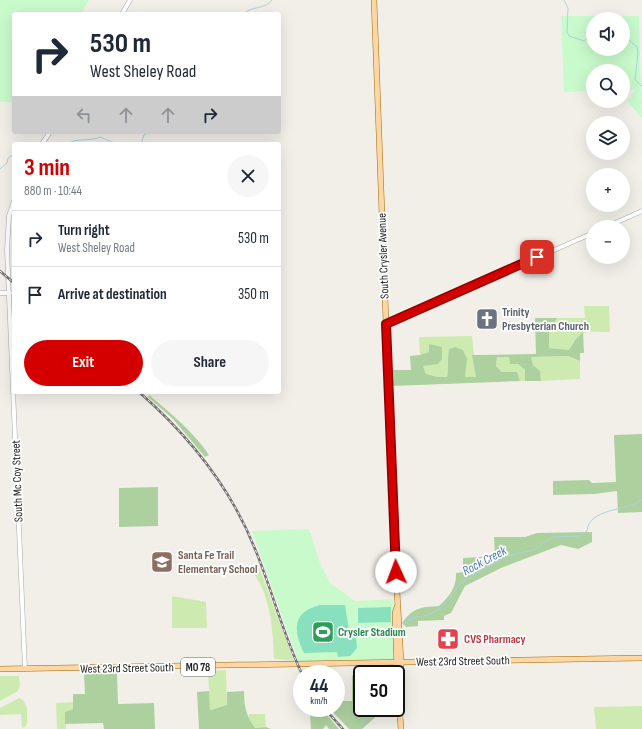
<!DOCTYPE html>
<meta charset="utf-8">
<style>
body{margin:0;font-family:"Sofia Sans Condensed",sans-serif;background:#f6f6f7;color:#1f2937;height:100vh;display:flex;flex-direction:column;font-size:15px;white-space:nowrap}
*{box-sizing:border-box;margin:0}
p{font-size:13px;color:#747a83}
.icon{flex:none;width:22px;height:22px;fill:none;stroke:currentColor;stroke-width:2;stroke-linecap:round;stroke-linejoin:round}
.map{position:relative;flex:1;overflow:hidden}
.drawer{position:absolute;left:12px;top:142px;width:269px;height:252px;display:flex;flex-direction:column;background:#fff;border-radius:4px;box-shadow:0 4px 16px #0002}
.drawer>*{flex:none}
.hud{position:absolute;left:12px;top:12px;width:269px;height:122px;border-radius:4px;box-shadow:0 4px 16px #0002;background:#fff;color:#1f2937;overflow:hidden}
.buttons{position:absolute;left:586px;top:12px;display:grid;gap:8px}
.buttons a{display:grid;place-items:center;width:44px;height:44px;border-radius:50%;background:#fff;box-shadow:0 4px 16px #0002;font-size:20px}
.speed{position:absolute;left:293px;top:665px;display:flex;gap:8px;font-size:20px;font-weight:700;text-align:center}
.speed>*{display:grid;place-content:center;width:52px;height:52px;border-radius:50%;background:#fff;box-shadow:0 4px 16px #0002;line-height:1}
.speed small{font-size:10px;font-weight:400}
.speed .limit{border:2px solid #111;border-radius:6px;background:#fff;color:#111}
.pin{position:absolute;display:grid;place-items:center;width:34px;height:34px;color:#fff;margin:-17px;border-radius:8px;box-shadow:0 2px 6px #0006}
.me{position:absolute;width:44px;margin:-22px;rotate:358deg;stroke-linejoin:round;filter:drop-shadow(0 0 3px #0008)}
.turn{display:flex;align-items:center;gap:14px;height:84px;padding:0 12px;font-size:18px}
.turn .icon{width:52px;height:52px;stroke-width:2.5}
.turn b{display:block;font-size:28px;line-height:34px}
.lanes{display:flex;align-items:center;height:38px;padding:0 12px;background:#0003;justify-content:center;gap:20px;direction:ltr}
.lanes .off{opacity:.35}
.round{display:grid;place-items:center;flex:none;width:42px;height:42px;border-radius:21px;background:#f6f6f7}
.summary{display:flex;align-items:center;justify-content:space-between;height:68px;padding:0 12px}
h1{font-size:24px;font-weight:700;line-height:30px;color:#d40000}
.cta{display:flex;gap:8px;margin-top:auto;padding:8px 12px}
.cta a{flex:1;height:46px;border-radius:24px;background:#d40000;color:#fff;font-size:16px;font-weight:700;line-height:46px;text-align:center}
.cta a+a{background:#f6f6f7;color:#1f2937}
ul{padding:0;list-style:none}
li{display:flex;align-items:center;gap:12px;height:56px;padding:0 12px;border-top:1px solid #e0e1e3}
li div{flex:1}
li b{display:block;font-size:15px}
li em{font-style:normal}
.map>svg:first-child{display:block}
.grass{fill:#cdebb0}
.forest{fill:#add19e}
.park{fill:#c8facc;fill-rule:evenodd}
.pitch{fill:#88e0be}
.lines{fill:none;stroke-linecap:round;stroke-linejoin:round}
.stream{stroke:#aad3df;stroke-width:1}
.minor-casing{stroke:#a9a9a9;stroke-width:5}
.major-casing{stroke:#a06b00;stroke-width:6}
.minor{stroke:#fff;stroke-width:4}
.major{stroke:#fcd6a4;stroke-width:5}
.rail-casing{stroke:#707070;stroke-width:2.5}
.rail{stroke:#fff;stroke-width:1;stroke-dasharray:3;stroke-linecap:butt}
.route-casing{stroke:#8a0000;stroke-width:10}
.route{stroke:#d40000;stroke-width:7}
.labels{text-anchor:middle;stroke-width:3.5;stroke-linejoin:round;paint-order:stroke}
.shield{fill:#fff;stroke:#646464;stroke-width:1}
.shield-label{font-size:11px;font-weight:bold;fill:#222}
.street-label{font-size:12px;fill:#222;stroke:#fff}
.worship-label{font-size:12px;font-weight:bold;fill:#5b616d;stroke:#fff;text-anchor:start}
.education-label{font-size:12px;font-weight:bold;fill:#785e54;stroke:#fff;text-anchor:start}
.leisure-label{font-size:12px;font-weight:bold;fill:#27864d;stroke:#fff;text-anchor:start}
.health-label{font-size:12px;font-weight:bold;fill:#be3a42;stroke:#fff;text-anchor:start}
.water-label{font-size:13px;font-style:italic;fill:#4a7aab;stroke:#fff}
</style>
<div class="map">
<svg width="642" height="729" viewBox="0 0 642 729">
<rect width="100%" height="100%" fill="#f2efe9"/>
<g class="grass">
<path d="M584,306H609L610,332C587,332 581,328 569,350L549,348V332L557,318H585Z"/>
<path d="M472,336L476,377H464L466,370L455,347L449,349C447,359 449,367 447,377H438L426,374L423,366L429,352L420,355L419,337Z"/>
<path d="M568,356L580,361V379L541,381L540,371L533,365L531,357Z"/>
<path d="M497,357H509L525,370V381H520L517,373L502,372L496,366Z"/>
<path d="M258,565L262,575L294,661L274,659C273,631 271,598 254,574Z"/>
<path d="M172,596L206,602L207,628H172Z"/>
<path d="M226,670L227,705L210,710L208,671Z"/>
<path d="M0,676H19L20,685L18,691L0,701Z"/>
<path d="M19,698L23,700L27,708V724L25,727L22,728L21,714L0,715V708Z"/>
<path d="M73,702V709L65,712L66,729H57L56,703Z"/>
<path d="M642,706V729H596L594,707Z"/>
<path d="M249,714H265L266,727L255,728L249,720Z"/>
</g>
<g class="forest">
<path d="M535,318H557L549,332V348L569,350L575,340L583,332L584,353H580V361L568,356L531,357L533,365L540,371L541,381H525V370L518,364H510L509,357H497L496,366L502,372H517L520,381L391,386V370H411L410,356L420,355L429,352V344L442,347V359L438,364L423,366L426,374L438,377H447C449,367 447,359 449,349L455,347L463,350L467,359L465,377H476L472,355L536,354Z"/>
<path d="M149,395C170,413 193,431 209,455L205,457L173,419L148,397Z"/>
<path d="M642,434V512L618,513L617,491L594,494L553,495V481L589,480L592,483L616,482L614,435Z"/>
<path d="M158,487V526L119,527V488Z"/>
<path d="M592,532V542L578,549L561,545L501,568L465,586L451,613L444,616V620L418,621V626L406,627L402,623C413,608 420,607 439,606C449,597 457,587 456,573L463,572V558L495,556L494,537H525L537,533Z"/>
<path d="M359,668H379V674H362V708H379V714L362,729H349L329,708H336V685H337L338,701H352V676Z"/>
<path d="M117,673L118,704L154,703L155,729H104L103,723L65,724V712L73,709V694H85L84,674Z"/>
<path d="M209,691L210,710L227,705V692L244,691C244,705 246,716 255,728L266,727L271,729H199L197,692Z"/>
<path d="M307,708H321L339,729H329L326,725L323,729H303H311L310,713Z"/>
</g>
<g class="park">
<path d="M0,0H89L81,14H14V102H0Z"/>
<path d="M561,16H639L642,118L627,101L635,90H623V71H593V91L564,92ZM593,19H623V49H593Z"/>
<path d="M309,529L320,563L330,583L355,601L393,599L394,659L298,661L252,531Z"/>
</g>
<g class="pitch">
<path d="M320,605H345L350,637H356L357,648L350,656L338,657L337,652L304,653C293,630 292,612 320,605Z"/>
<path d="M391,607V622L358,623V608Z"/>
</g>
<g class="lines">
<g class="stream">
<path d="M564,0L568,8L567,32L569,36L584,41L593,34"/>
<path d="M246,12C254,6 266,9 272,0"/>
<path d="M623,35L637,47L638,53L635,80L642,86"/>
<path d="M68,144C76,137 90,142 100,137L117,144"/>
<path d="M141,144L144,135L150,132"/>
<path d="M0,169L7,163L8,158L14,154"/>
<path d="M405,624L410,619L428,615L441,608L462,582L507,556L534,550L552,537L579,536L587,531C589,508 624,512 642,500"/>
<path d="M375,674V672"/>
<path d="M359,729L371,708"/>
</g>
<g class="minor-casing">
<g id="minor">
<path d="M122,14L130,0"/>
<path d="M42,144L50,132"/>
<path d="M14,201L9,216L7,250L25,669"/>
<path d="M606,227L642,211"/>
<path d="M0,293H10"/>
<path d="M386,324L593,233"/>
</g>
</g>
<g class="major-casing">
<g id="major">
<path d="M374,0L394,538L401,662L400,718"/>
<path d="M397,607L395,613L398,696"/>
<path d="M0,669L642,658"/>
<path d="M400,716L401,729"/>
</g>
</g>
<use href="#minor" class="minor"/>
<use href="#major" class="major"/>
<g class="rail-casing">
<g id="rail">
<path d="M0,271L14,283"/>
<path d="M139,392C188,435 231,488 255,549C272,590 283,634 302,674"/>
<path d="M324,708L343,729"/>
</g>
</g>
<use href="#rail" class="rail"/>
</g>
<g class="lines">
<g class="route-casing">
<path id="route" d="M396,572L386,324L537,257"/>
</g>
<use href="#route" class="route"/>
</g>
<defs>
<g id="church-square" transform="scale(1.15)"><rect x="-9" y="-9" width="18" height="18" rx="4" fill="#6b7280" stroke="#fff"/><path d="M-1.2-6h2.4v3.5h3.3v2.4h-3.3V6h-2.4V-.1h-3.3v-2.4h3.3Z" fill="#fff"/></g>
<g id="school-square" transform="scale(1.15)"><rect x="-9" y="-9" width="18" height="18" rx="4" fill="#8d6e63" stroke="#fff"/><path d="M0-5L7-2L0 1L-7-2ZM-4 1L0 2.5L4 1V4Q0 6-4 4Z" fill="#fff"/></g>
<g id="stadium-square" transform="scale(1.15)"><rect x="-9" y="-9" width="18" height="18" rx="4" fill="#2e9e5b" stroke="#fff"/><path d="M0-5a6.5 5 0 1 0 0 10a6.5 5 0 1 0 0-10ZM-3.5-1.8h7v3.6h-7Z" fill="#fff"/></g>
<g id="pharmacy-square" transform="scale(1.15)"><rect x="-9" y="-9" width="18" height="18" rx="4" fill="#e0444e" stroke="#fff"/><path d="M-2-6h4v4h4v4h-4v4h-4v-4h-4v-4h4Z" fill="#fff"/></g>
</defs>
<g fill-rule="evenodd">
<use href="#church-square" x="487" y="319"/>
<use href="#school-square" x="162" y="562"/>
<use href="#stadium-square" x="323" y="632"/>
<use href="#pharmacy-square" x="448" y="639"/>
</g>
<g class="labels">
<rect class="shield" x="181" y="658" width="34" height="18" rx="3"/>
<g class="shield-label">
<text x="198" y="671">MO 78</text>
</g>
<g class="street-label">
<text transform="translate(383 256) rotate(-92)" y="4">South Crysler Avenue</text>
<text transform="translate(17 481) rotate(-92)" y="4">South Mc Coy Street</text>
<text transform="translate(463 661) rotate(-1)" y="4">West 23rd Street South</text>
<text transform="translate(127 668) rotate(-1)" y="4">West 23rd Street South</text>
</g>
<g class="worship-label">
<text x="502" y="316">Trinity<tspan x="502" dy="14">Presbyterian Church</tspan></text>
</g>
<g class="education-label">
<text x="178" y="559">Santa Fe Trail<tspan x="178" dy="14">Elementary School</tspan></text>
</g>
<g class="leisure-label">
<text x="338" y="636">Crysler Stadium</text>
</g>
<g class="health-label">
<text x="464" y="643">CVS Pharmacy</text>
</g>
<g class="water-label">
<text transform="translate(484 560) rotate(-28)" y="5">Rock Creek</text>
</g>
</g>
</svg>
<div class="buttons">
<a><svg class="icon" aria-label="sound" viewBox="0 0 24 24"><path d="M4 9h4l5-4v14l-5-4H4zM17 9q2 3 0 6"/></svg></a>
<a><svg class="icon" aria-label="search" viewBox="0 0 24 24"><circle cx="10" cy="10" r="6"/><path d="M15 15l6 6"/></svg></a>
<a><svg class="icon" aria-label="layers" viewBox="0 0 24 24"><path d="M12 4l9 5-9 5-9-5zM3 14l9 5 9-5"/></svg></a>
<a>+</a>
<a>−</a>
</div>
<div class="speed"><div>44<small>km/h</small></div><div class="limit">50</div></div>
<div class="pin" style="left:537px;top:257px;background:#d93025"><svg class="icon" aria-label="arrive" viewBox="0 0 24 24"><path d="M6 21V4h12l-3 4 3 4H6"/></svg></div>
<svg class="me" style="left:396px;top:572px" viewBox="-20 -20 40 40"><circle r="19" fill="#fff"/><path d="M0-13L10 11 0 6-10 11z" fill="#d40000"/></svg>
<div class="hud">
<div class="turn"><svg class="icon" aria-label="right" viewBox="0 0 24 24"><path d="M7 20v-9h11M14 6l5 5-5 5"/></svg><div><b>530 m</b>West Sheley Road</div></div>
<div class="lanes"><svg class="icon off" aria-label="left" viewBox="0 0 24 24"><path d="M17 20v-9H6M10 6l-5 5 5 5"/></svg><svg class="icon off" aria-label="ahead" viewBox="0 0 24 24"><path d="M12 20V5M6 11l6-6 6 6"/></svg><svg class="icon off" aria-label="ahead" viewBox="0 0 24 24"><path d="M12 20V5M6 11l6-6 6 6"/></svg><svg class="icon" aria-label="right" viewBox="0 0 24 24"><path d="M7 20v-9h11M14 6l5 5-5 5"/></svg></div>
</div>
<section class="drawer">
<div class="summary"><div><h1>3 min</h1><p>880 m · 10:44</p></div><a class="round"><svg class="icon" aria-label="close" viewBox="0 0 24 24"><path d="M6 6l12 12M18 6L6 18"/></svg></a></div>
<ul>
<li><svg class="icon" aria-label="right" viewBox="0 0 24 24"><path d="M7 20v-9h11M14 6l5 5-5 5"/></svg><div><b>Turn right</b><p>West Sheley Road</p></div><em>530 m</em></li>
<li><svg class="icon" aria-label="arrive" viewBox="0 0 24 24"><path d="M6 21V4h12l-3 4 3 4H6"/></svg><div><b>Arrive at destination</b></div><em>350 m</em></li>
</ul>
<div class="cta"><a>Exit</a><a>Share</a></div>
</section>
</div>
